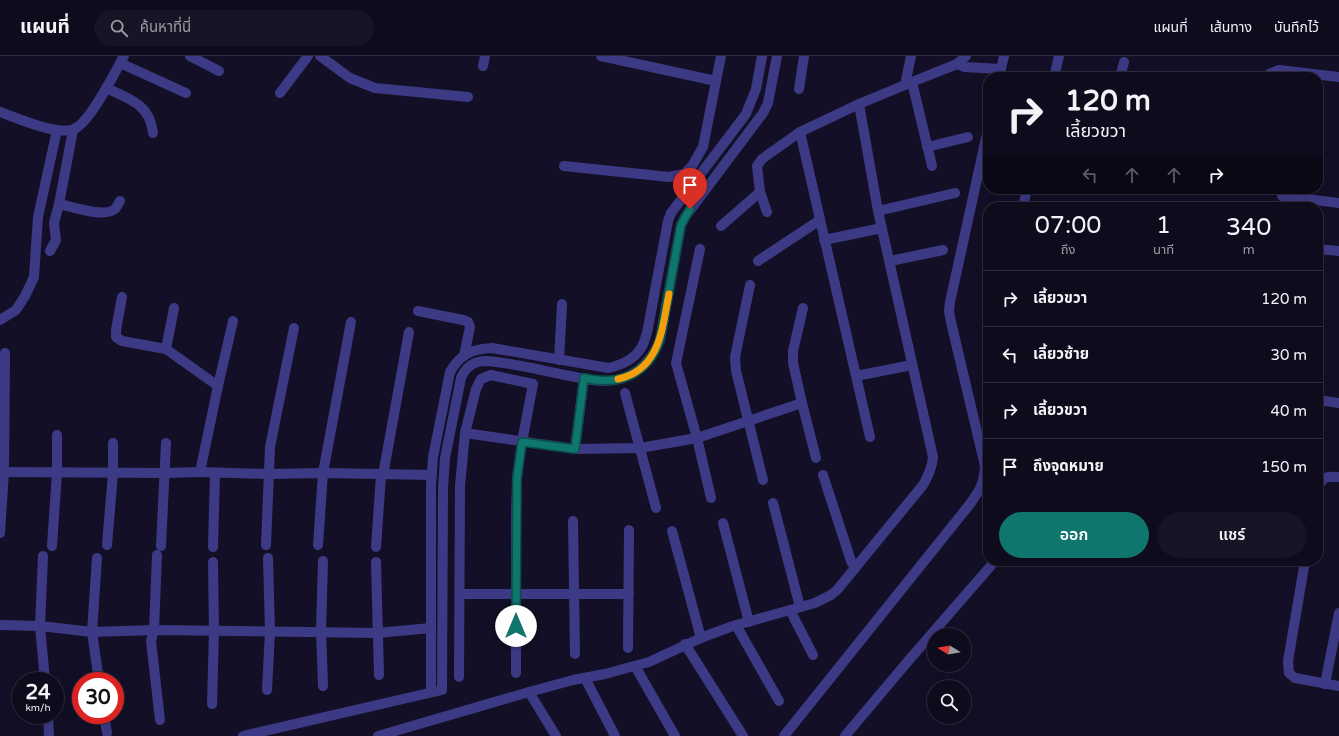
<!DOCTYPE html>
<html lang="th">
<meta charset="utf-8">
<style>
body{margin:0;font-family:"Varela Round","Noto Sans Thai",sans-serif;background:#171425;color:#f1f3f6;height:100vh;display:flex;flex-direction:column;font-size:15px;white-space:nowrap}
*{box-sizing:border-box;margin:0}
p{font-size:13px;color:#9b9ba3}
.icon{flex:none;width:22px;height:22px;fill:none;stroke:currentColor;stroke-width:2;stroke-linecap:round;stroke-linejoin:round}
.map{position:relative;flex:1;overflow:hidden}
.details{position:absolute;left:983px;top:146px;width:340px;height:364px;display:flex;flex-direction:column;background:#0e0b1c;border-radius:16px;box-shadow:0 4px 16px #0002,0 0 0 1px #2e2b3b}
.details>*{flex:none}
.guide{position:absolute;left:983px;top:16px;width:340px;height:122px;border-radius:16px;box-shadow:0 4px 16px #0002,0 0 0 1px #2e2b3b;background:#0e0b1c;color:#f1f3f6;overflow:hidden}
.needle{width:26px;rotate:281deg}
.fabs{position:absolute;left:927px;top:572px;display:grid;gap:8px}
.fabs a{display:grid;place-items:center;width:44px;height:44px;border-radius:50%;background:#0e0b1c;box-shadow:0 4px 16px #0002,0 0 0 1px #2e2b3b;font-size:20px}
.speed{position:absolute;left:12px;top:616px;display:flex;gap:8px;font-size:20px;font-weight:700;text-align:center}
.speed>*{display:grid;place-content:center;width:52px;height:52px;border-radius:50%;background:#0e0b1c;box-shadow:0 4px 16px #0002,0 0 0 1px #2e2b3b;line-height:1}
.speed small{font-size:10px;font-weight:400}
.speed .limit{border:6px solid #d22;background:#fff;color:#111}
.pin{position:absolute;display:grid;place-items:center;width:34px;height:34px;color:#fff;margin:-41px -17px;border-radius:50% 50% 50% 0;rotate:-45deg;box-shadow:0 0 4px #0007}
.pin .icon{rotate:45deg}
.me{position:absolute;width:44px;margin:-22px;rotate:0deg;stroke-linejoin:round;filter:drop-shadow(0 0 3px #0008)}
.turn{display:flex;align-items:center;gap:14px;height:84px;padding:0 16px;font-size:18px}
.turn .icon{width:52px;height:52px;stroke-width:2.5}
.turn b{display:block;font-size:28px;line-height:34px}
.lanes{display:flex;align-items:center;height:38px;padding:0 16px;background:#0003;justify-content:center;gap:20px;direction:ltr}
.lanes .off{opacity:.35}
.eta{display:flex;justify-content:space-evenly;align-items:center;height:68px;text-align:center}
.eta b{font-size:24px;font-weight:600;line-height:28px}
.cta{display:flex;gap:8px;margin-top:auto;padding:8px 16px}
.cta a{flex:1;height:46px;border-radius:24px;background:#0f766e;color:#fff;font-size:16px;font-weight:600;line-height:46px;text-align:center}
.cta a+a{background:#171425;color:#f1f3f6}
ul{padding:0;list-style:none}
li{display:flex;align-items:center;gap:12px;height:56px;padding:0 16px;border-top:1px solid #2e2b3b}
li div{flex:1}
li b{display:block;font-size:15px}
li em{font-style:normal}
header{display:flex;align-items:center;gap:24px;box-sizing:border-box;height:56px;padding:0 20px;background:#0e0b1c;border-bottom:1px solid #2e2b3b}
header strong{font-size:19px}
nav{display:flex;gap:22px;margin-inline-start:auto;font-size:14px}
.search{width:280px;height:36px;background:#171425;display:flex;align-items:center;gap:10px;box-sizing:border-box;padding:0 14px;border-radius:22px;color:#9b9ba3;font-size:15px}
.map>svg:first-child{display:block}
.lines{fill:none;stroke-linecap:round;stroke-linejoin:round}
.minor{stroke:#3d3a85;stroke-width:10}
.route-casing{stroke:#0a4d48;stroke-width:10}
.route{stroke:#0f766e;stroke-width:7}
.slow{stroke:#f59e0b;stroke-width:7}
</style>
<header>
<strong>แผนที่</strong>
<div class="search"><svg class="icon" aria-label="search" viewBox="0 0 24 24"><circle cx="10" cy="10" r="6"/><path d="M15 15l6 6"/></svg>ค้นหาที่นี่</div>
<nav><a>แผนที่</a><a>เส้นทาง</a><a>บันทึกไว้</a></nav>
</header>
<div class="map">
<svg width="1339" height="680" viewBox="0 0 1339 680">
<rect width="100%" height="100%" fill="#130f26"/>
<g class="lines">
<g class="minor">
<path d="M190,0L219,15"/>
<path d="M320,0L350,22L375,32L468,41"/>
<path d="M601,0L716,25"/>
<path d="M120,7L186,37"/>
<path d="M957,8L964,11L1001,13"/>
<path d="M483,10L485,0"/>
<path d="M999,21L1004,0"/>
<path d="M1054,21L1059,0"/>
<path d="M1120,21L1124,6"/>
<path d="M1266,21L1269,18L1279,14L1339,21"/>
<path d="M912,26L932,110"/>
<path d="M905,29L911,0"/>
<path d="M106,32C128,42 150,48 153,77"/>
<path d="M799,33L804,0"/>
<path d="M280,37L308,0"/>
<path d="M0,56C17,62 57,80 74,73C90,67 115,16 124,0"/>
<path d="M800,76L870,381"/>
<path d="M927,91L968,81"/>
<path d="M564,110L669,121L684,118L692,110L703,91L721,0"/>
<path d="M1282,140L1339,147"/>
<path d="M59,148C73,151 104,162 115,153C117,151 118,148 120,145"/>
<path d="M1023,151L1027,133"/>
<path d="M878,155L955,137"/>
<path d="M767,156L760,136L757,110L762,103L800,76L859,48"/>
<path d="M721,170L760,136"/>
<path d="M824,184L882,172"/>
<path d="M700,193L676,307L697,382L711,442"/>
<path d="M1318,193L1339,195"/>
<path d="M50,195L56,184L54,167L59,148L73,74"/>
<path d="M758,205L820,164"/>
<path d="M890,205L943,194"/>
<path d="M750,229L735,301L736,315L763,424"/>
<path d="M122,241L116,274V281L122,285L166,293"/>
<path d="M174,252L166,293L218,330"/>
<path d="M803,252L793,295V307L802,347L816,402"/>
<path d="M418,255L463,264L468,266L470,271L464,300"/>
<path d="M0,264L16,254L25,240L34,221L38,161L57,74"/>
<path d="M559,304L562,248"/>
<path d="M856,320L912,309"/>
<path d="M625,337L656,452"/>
<path d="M1318,344L1339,347"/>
<path d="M465,377L575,393L640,392L697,382L802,347"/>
<path d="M575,393L584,322"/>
<path d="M0,416L165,417L200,416L268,418L323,417L432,419"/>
<path d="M200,416L218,330L233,265"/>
<path d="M383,419L409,276"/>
<path d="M823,419L851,505L855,512"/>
<path d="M1318,432C1322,420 1328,420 1339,421"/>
<path d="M773,447L800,551"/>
<path d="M573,465L575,598"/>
<path d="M723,467L749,566"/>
<path d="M672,475L701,582"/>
<path d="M0,477L4,416L5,297"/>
<path d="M107,489L113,417V387"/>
<path d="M266,489L270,391L294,272"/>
<path d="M318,489L323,417L351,266"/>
<path d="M52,490L57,417V379"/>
<path d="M161,490L166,387"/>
<path d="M213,491L215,417"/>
<path d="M376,491L381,419"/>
<path d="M157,499L154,574L151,585L160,664"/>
<path d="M43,500L40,570L45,625"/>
<path d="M97,502L92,576L99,625"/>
<path d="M323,505L321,575L323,630"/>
<path d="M1305,505L1288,605L1289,617L1295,622L1339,630"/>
<path d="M376,506L379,619"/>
<path d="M460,538H629"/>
<path d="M790,554L813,599"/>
<path d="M0,569L40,570L92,576L154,574L377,577L431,572"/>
<path d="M736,569L779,645"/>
<path d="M685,588L743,680"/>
<path d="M628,592L629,474"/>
<path d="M635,610L675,680"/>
<path d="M459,621L460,430L465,377L476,333L481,323L491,319L533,328L522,386L517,421L516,461V617"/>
<path d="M585,622L615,680"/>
<path d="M1325,628L1339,557"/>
<path d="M267,634L270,575L268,502"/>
<path d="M431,636V429L433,401L450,316C460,298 472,293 492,292L609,312C621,309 634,304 641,292C644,288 645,282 647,277L668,165L671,157L746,58L756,33L762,0"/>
<path d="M529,636L556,680"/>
<path d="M212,648L214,575L213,506"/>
<path d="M48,659L49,680"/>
<path d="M104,659L107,677"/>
<path d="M243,680L442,634L443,432L445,402L461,322C466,310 474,305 487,305C513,307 540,314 565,319C577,321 590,325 602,325C630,326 650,309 660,284L681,169L685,161L763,57L768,47L777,0"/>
<path d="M378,680L529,636L573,624L605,618L649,606L703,581L733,570L815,547L831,539L837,534L923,429C929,419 932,412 933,401L878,155L859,48L912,26L957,8L966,0"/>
<path d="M784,680L970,448C980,434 984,428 985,410L951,266L949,255L950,246L988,73"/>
<path d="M845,680L909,604L995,505"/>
</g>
</g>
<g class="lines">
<g class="route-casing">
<path id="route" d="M516,570L517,422L522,386L575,393L584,322C620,330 647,319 660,284L681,169L690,153"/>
</g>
<use href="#route" class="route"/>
<path class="slow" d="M618,323C660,314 662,273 669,238"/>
</g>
</svg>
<div class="fabs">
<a><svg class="needle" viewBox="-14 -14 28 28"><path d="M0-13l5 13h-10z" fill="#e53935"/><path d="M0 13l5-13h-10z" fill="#9b9ba3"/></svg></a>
<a><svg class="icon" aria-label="search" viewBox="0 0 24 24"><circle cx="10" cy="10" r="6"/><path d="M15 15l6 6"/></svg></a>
</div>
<div class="speed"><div>24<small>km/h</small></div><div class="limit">30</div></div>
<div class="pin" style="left:690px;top:153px;background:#d93025"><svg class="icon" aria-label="arrive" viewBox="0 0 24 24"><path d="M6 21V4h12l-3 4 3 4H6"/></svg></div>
<svg class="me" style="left:516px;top:570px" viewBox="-20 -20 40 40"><circle r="19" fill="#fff"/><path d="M0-13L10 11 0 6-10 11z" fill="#0f766e"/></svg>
<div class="guide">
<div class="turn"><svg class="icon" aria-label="right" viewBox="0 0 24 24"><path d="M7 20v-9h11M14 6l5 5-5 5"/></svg><div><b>120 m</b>เลี้ยวขวา</div></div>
<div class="lanes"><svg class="icon off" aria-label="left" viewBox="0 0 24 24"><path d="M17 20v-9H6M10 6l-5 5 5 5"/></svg><svg class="icon off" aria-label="ahead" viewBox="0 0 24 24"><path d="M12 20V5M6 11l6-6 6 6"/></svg><svg class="icon off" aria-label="ahead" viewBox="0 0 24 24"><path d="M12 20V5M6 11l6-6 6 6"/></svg><svg class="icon" aria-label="right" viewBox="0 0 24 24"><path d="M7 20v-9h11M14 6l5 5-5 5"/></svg></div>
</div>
<section class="details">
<div class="eta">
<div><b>07:00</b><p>ถึง</p></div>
<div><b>1</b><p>นาที</p></div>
<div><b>340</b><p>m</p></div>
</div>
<ul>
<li><svg class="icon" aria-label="right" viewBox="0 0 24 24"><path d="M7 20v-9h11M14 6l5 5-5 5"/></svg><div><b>เลี้ยวขวา</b></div><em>120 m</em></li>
<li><svg class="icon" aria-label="left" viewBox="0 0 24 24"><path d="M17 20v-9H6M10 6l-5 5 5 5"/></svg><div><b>เลี้ยวซ้าย</b></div><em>30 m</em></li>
<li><svg class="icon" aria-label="right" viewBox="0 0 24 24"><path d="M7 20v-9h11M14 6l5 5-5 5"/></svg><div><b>เลี้ยวขวา</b></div><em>40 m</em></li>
<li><svg class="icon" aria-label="arrive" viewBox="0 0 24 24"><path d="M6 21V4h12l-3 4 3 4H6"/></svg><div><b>ถึงจุดหมาย</b></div><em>150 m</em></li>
</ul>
<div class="cta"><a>ออก</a><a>แชร์</a></div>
</section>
</div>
